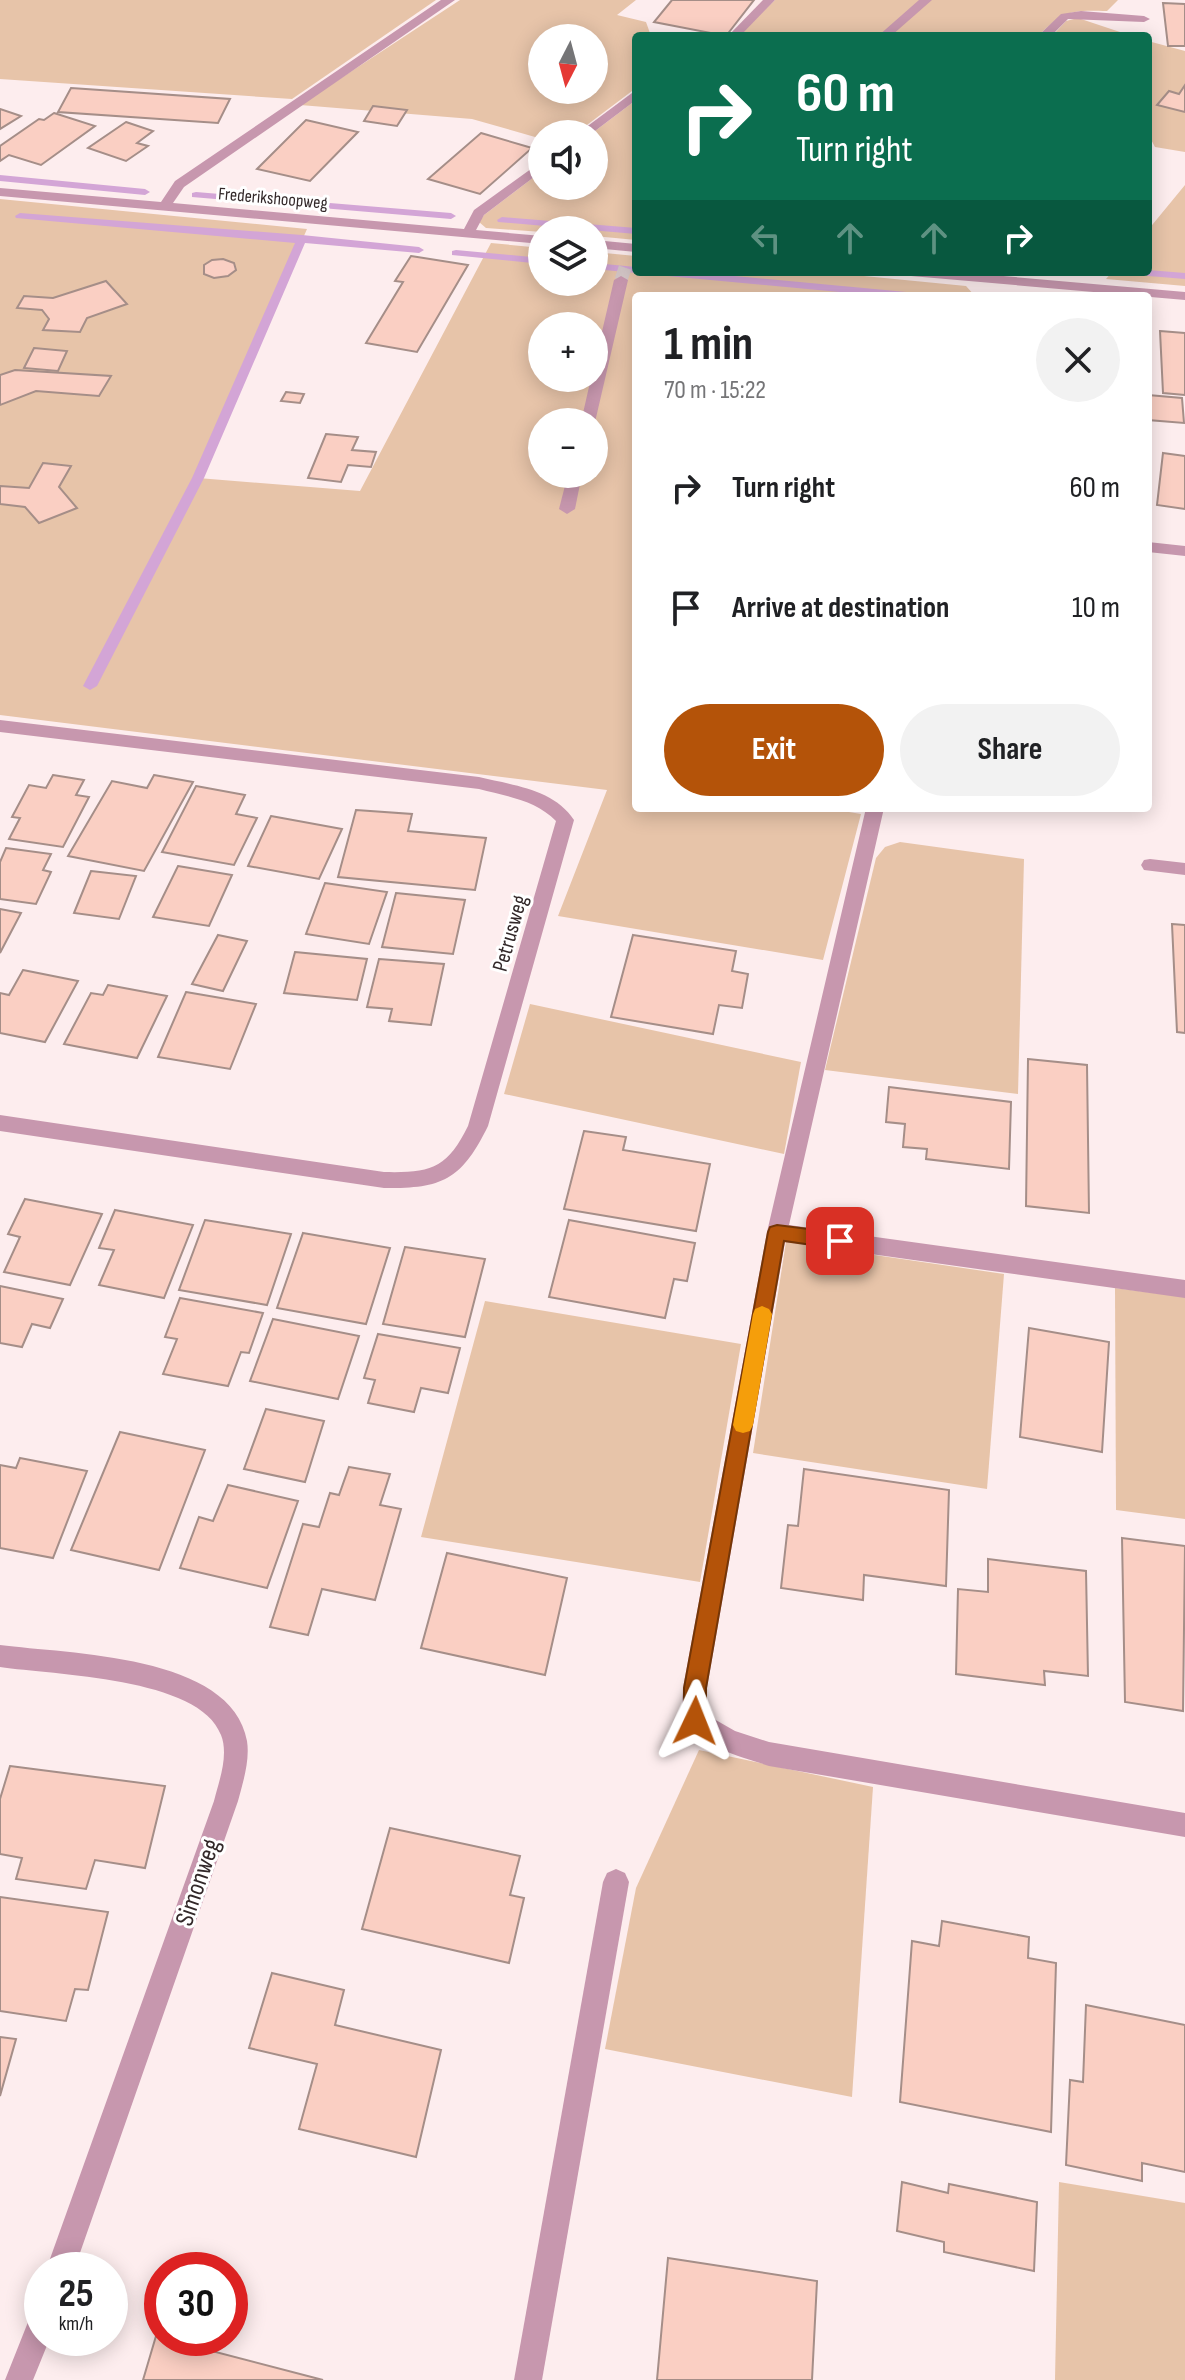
<!DOCTYPE html>
<meta charset="utf-8">
<style>
body{margin:0;font-family:"Sofia Sans Condensed",sans-serif;background:#f2f2f2;color:#202124;height:100vh;display:flex;flex-direction:column;font-size:30px;white-space:nowrap}
*{box-sizing:border-box;margin:0}
p{font-size:26px;color:#757577}
.icon{flex:none;width:44px;height:44px;fill:none;stroke:currentColor;stroke-width:2;stroke-linecap:round;stroke-linejoin:round}
.map{position:relative;flex:1;overflow:hidden}
.panel{position:absolute;left:632px;top:292px;width:520px;height:520px;display:flex;flex-direction:column;background:#fff;border-radius:8px;box-shadow:0 4px 20px #0003}
.panel>*{flex:none}
.guide{position:absolute;left:632px;top:32px;width:520px;height:244px;border-radius:8px;box-shadow:0 4px 20px #0003;background:#0b6e4f;color:#fff;overflow:hidden}
.needle{width:52px;rotate:186deg}
.controls{position:absolute;left:528px;top:24px;display:grid;gap:16px}
.controls a{display:grid;place-items:center;width:80px;height:80px;border-radius:50%;background:#fff;box-shadow:0 4px 20px #0003;font-size:40px}
.speed{position:absolute;left:24px;top:2252px;display:flex;gap:16px;font-size:40px;font-weight:700;text-align:center}
.speed>*{display:grid;place-content:center;width:104px;height:104px;border-radius:50%;background:#fff;box-shadow:0 4px 20px #0003;line-height:1}
.speed small{font-size:20px;font-weight:400}
.speed .limit{border:12px solid #d22;background:#fff;color:#111}
.pin{position:absolute;display:grid;place-items:center;width:68px;height:68px;color:#fff;margin:-34px;border-radius:16px;box-shadow:0 4px 12px #0006}
.me{position:absolute;width:88px;margin:-44px;rotate:2deg;stroke-linejoin:round;filter:drop-shadow(0 0 6px #0008)}
.turn{display:flex;align-items:center;gap:28px;height:168px;padding:0 32px;font-size:36px}
.turn .icon{width:104px;height:104px;stroke-width:2.5}
.turn b{display:block;font-size:56px;line-height:68px}
.lanes{display:flex;align-items:center;height:76px;padding:0 32px;background:#0003;justify-content:center;gap:40px;direction:ltr}
.lanes .off{opacity:.35}
.round{display:grid;place-items:center;flex:none;width:84px;height:84px;border-radius:42px;background:#f2f2f2}
.summary{display:flex;align-items:center;justify-content:space-between;height:136px;padding:0 32px}
h1{font-size:48px;font-weight:700;line-height:60px}
.cta{display:flex;gap:16px;margin-top:auto;padding:16px 32px}
.cta a{flex:1;height:92px;border-radius:48px;background:#b45309;color:#fff;font-size:32px;font-weight:700;line-height:92px;text-align:center}
.cta a+a{background:#f2f2f2;color:#202124}
ul{padding:0;list-style:none}
li{display:flex;align-items:center;gap:24px;height:120px;padding:0 32px}
li div{flex:1}
li b{display:block;font-size:30px}
li em{font-style:normal}
.map>svg:first-child{display:block}
.green{fill:#e7c4a9;fill-rule:evenodd}
.lines{fill:none;stroke-linecap:round;stroke-linejoin:round}
.stream{fill:#d3a5d6;fill-rule:evenodd}
.building{fill:#facfc3;stroke:#a58e88;stroke-width:2}
.minor-tunnel{stroke:#d4c6c7;stroke-width:13;stroke-dasharray:13 6;stroke-linecap:butt}
.minor{fill:#c797ae;fill-rule:evenodd}
.route{fill:#b45309;stroke:#753606;stroke-width:2}
.slow{fill:#f59e0b}
.labels{text-anchor:middle;stroke-width:6;stroke-linejoin:round;paint-order:stroke}
.far-street-label{font-size:18px;fill:#322829;stroke:#fff}
.street-label{font-size:22px;fill:#322829;stroke:#fff}
.near-street-label{font-size:26px;fill:#322829;stroke:#fff}
</style>
<div class="map">
<svg width="1185" height="2380" viewBox="0 0 1185 2380">
<rect width="100%" height="100%" fill="#fdedee"/>
<g class="green">
<path d="M0,0H436L292,99L0,79Z"/>
<path d="M460,0H636L617,15L646,22L651,36H636V88L575,134H542V139L472,119L300,105ZM542,38H594V90H542Z"/>
<path d="M775,0H1118L1107,11C1071,10 1064,10 1038,36H737Z"/>
<path d="M1078,18L1132,36H1052L1066,21Z"/>
<path d="M1148,41L1185,51V152L1155,147L1148,134Z"/>
<path d="M636,100V240L594,236V230L542,232L486,228L479,222L484,215L542,171V186H594V134H591Z"/>
<path d="M1185,185V286L1106,279L1112,272H1148V230Z"/>
<path d="M0,199L307,229L198,478L360,491L491,243L542,248V282H594V252L636,256V272H823L966,286L975,296H636V808H825L861,814L823,960L558,916L607,790L0,715ZM542,326H594V378H542ZM542,422H594V474H542Z"/>
<path d="M900,842L1024,859L1018,1094L825,1070L876,858L885,847Z"/>
<path d="M530,1004L801,1062L784,1154L504,1094Z"/>
<path d="M786,1242L1004,1274L987,1489L753,1453Z"/>
<path d="M1115,1288L1185,1297V1519L1116,1510Z"/>
<path d="M485,1301L741,1344L700,1582L421,1537Z"/>
<path d="M699,1750L873,1787L852,2097L605,2049L636,1888Z"/>
<path d="M1059,2182L1185,2203V2380H1055Z"/>
</g>
<g class="lines">
<g class="stream">
<path d="M0,175L145,189L150,192L145,195L0,181Z"/>
<path d="M196,192L451,213L456,216L451,219L192,197V193Z"/>
<path d="M20,213L302,235L419,247L424,250L419,253L305,243L204,478L97,686L90,690L83,686L192,478L295,243L16,218L15,216Z"/>
<path d="M502,217L636,228V234L498,222L497,220Z"/>
<path d="M456,250L542,258V264L452,255V251Z"/>
<path d="M594,263L636,267V272H640L636,273L594,269Z"/>
<path d="M1148,270L1185,273V279L1136,275L1131,272H1148Z"/>
<path d="M652,272H692L917,293L922,296H882L657,275Z"/>
</g>
</g>
<g class="building">
<path d="M672,0H754L726,36L654,22Z"/>
<path d="M1163,3L1185,4V46H1168Z"/>
<path d="M1185,85V112L1157,105L1169,91L1179,94Z"/>
<path d="M71,88L230,99L218,123L58,112Z"/>
<path d="M373,106L407,110L397,126L364,121Z"/>
<path d="M0,109L21,116L0,129Z"/>
<path d="M54,113L95,126L41,165L9,155L0,161V146L39,119L44,120Z"/>
<path d="M306,120L358,132L310,181L257,169Z"/>
<path d="M126,122L153,131L137,143L148,146L126,161L88,148Z"/>
<path d="M481,133L532,148L480,194L428,179Z"/>
<path d="M411,256L468,265L417,352L366,343L403,282L395,281Z"/>
<path d="M223,259L234,263L236,270L228,276L214,278L204,274V265L212,260Z"/>
<path d="M106,281L127,304L87,318L80,332L43,330L49,319L42,310L17,308L24,296L53,298Z"/>
<path d="M1160,331L1185,333V395L1163,393Z"/>
<path d="M34,348L67,351L58,371L24,368Z"/>
<path d="M15,370L111,376L99,396L36,391L0,405V375Z"/>
<path d="M286,392L304,394L300,403L281,401Z"/>
<path d="M1148,395L1182,398L1184,423L1148,420Z"/>
<path d="M326,434L358,437L352,450L376,452L371,467L348,465L341,482L308,478Z"/>
<path d="M1163,453L1185,456V509L1157,505Z"/>
<path d="M43,463L71,466L59,487L77,508L39,523L25,507L0,504V486L29,488Z"/>
<path d="M53,775L84,780L76,795L89,797L63,847L9,839L20,818L12,817L29,785L46,788Z"/>
<path d="M154,775L193,782L144,871L68,856L112,781L147,788Z"/>
<path d="M196,786L245,795L236,814L257,818L234,865L162,852Z"/>
<path d="M356,810L412,814L408,831L486,838L475,890L338,877Z"/>
<path d="M271,816L342,829L319,879L248,866Z"/>
<path d="M6,848L51,854L43,870L51,872L36,904L0,899V862Z"/>
<path d="M178,866L232,875L209,926L153,917Z"/>
<path d="M91,871L136,876L119,919L74,913Z"/>
<path d="M325,883L387,892L369,944L306,934Z"/>
<path d="M396,893L465,900L453,954L382,947Z"/>
<path d="M0,909L21,913L0,953Z"/>
<path d="M1172,924L1185,925V1033L1177,1032Z"/>
<path d="M218,935L247,941L223,991L192,984Z"/>
<path d="M633,935L736,951L732,971L748,974L742,1008L719,1005L713,1034L611,1017Z"/>
<path d="M295,952L367,959L357,1000L284,993Z"/>
<path d="M379,959L444,964L431,1025L389,1021L392,1009L367,1007Z"/>
<path d="M23,970L78,981L45,1042L0,1033V993L9,995Z"/>
<path d="M108,985L167,996L137,1058L64,1044L91,993L103,995Z"/>
<path d="M186,992L256,1004L230,1069L158,1057Z"/>
<path d="M1028,1059L1087,1065L1089,1213L1026,1206Z"/>
<path d="M889,1087L1011,1102L1009,1169L926,1159L927,1149L903,1147L905,1124L886,1122Z"/>
<path d="M584,1131L626,1137L623,1150L710,1164L696,1231L564,1209Z"/>
<path d="M25,1199L102,1214L70,1285L4,1272L20,1237L8,1234Z"/>
<path d="M115,1210L193,1225L164,1298L99,1285L114,1250L99,1248Z"/>
<path d="M205,1220L291,1234L267,1305L179,1290Z"/>
<path d="M569,1220L695,1243L687,1281L674,1279L665,1318L549,1297Z"/>
<path d="M303,1233L390,1248L366,1324L277,1308Z"/>
<path d="M405,1247L485,1259L465,1337L383,1324Z"/>
<path d="M0,1286L63,1299L50,1328L32,1324L22,1347L0,1343Z"/>
<path d="M180,1298L263,1313L249,1353L241,1352L228,1386L163,1374L177,1339L165,1337Z"/>
<path d="M273,1319L359,1336L338,1399L250,1381Z"/>
<path d="M1029,1328L1109,1342L1102,1452L1020,1437Z"/>
<path d="M378,1334L460,1348L448,1393L421,1388L414,1412L368,1403L375,1380L364,1378Z"/>
<path d="M266,1409L324,1421L305,1482L244,1469Z"/>
<path d="M120,1432L205,1450L159,1570L71,1550Z"/>
<path d="M20,1458L87,1471L53,1558L0,1548V1465L16,1468Z"/>
<path d="M349,1467L390,1474L380,1505L401,1509L375,1600L322,1589L308,1635L270,1627L303,1524L319,1527L330,1493L339,1495Z"/>
<path d="M804,1469L949,1490L946,1586L864,1575L863,1600L781,1588L788,1525L798,1526Z"/>
<path d="M228,1485L298,1501L267,1588L180,1568L199,1517L213,1521Z"/>
<path d="M1122,1538L1185,1546L1183,1711L1125,1702Z"/>
<path d="M447,1553L567,1578L545,1675L421,1648Z"/>
<path d="M988,1559L1086,1571L1088,1676L1044,1671L1045,1685L956,1674L958,1589L988,1592Z"/>
<path d="M10,1766L165,1786L145,1868L95,1860L86,1889L16,1879L22,1858L0,1854V1799Z"/>
<path d="M390,1828L520,1856L510,1895L524,1898L509,1963L362,1929Z"/>
<path d="M0,1897L108,1912L88,1990L75,1989L66,2021L0,2011Z"/>
<path d="M942,1921L1029,1937L1028,1958L1056,1963L1051,2132L900,2102L912,1941L939,1946Z"/>
<path d="M272,1973L344,1990L335,2025L441,2050L416,2157L299,2129L317,2064L249,2048Z"/>
<path d="M1086,2005L1185,2025V2172L1142,2163V2181L1066,2165L1070,2080L1083,2082Z"/>
<path d="M0,2037L16,2039L0,2096Z"/>
<path d="M902,2182L948,2193L949,2184L1037,2202L1034,2271L944,2252V2242L897,2231Z"/>
<path d="M668,2258L817,2281L812,2380H657Z"/>
<path d="M156,2336L162,2338L323,2380H143Z"/>
</g>
<g class="lines">
<path class="minor-tunnel" d="M621,280L626,265"/>
<g class="minor">
<path d="M441,0H455L184,187L173,203L464,229L474,210L542,161V171L484,215L476,230L542,236V244L0,196V188L161,202L175,181Z"/>
<path d="M763,0H775L740,36H728Z"/>
<path d="M919,0H932L891,36H878Z"/>
<path d="M1081,11L1144,16L1150,19L1144,22L1068,19L1051,36H1038L1061,14Z"/>
<path d="M636,90V100L591,134H577Z"/>
<path d="M594,240L636,244V252L594,248Z"/>
<path d="M904,272H957L1185,292V300L911,276Z"/>
<path d="M621,276L628,280L595,422H581L591,378H594V366L614,280Z"/>
<path d="M568,474H582L575,509L567,514L559,509Z"/>
<path d="M1148,542L1185,546V556L1148,552Z"/>
<path d="M0,720L479,777C512,785 554,789 574,820L488,1126C462,1179 443,1189 384,1188L0,1131V1115L384,1172C430,1173 447,1169 468,1126L556,821C536,800 506,796 479,789L0,732Z"/>
<path d="M866,808H884L789,1225L1185,1280V1298L785,1242L707,1688V1715L735,1731L769,1742L1185,1813V1837L769,1766C749,1759 695,1745 685,1726C680,1716 683,1699 683,1688L767,1232Z"/>
<path d="M1150,859L1185,863V875L1144,870L1141,865L1144,860Z"/>
<path d="M0,1645C68,1654 232,1654 247,1741C250,1761 243,1782 238,1801L74,2270H46L214,1801C219,1781 229,1755 221,1735C200,1677 53,1675 0,1667Z"/>
<path d="M616,1869L625,1873L629,1882L542,2380H514L603,1882L607,1873Z"/>
<path d="M42,2308V2338H50L33,2380H5L32,2312Z"/>
</g>
</g>
<path class="route" d="M777,1225L840,1233L846,1235L849,1241L846,1247L840,1249L784,1241L706,1688V1721L702,1729L695,1732L687,1729L684,1721V1688L768,1232L770,1227Z"/>
<path class="slow" d="M762,1306L769,1309L772,1314L753,1425L750,1431L743,1433L736,1431L733,1425L753,1314L755,1309Z"/>
<g class="labels">
<g class="far-street-label">
<text transform="translate(273 198) rotate(5)" y="6">Frederikshoopweg</text>
</g>
<g class="street-label">
<text transform="translate(509 933) rotate(-74)" y="8">Petrusweg</text>
</g>
<g class="near-street-label">
<text transform="translate(197 1882) rotate(-71)" y="9">Simonweg</text>
</g>
</g>
</svg>
<div class="controls">
<a><svg class="needle" viewBox="-14 -14 28 28"><path d="M0-13l5 13h-10z" fill="#e53935"/><path d="M0 13l5-13h-10z" fill="#757577"/></svg></a>
<a><svg class="icon" aria-label="sound" viewBox="0 0 24 24"><path d="M4 9h4l5-4v14l-5-4H4zM17 9q2 3 0 6"/></svg></a>
<a><svg class="icon" aria-label="layers" viewBox="0 0 24 24"><path d="M12 4l9 5-9 5-9-5zM3 14l9 5 9-5"/></svg></a>
<a>+</a>
<a>−</a>
</div>
<div class="speed"><div>25<small>km/h</small></div><div class="limit">30</div></div>
<div class="pin" style="left:840px;top:1241px;background:#d93025"><svg class="icon" aria-label="arrive" viewBox="0 0 24 24"><path d="M6 21V4h12l-3 4 3 4H6"/></svg></div>
<svg class="me" style="left:695px;top:1721px" viewBox="-20 -20 40 40"><path d="M0-17L14 15 0 8-14 15z" fill="#b45309" stroke="#fff" stroke-width="4"/></svg>
<div class="guide">
<div class="turn"><svg class="icon" aria-label="right" viewBox="0 0 24 24"><path d="M7 20v-9h11M14 6l5 5-5 5"/></svg><div><b>60 m</b>Turn right</div></div>
<div class="lanes"><svg class="icon off" aria-label="left" viewBox="0 0 24 24"><path d="M17 20v-9H6M10 6l-5 5 5 5"/></svg><svg class="icon off" aria-label="ahead" viewBox="0 0 24 24"><path d="M12 20V5M6 11l6-6 6 6"/></svg><svg class="icon off" aria-label="ahead" viewBox="0 0 24 24"><path d="M12 20V5M6 11l6-6 6 6"/></svg><svg class="icon" aria-label="right" viewBox="0 0 24 24"><path d="M7 20v-9h11M14 6l5 5-5 5"/></svg></div>
</div>
<section class="panel">
<div class="summary"><div><h1>1 min</h1><p>70 m · 15:22</p></div><a class="round"><svg class="icon" aria-label="close" viewBox="0 0 24 24"><path d="M6 6l12 12M18 6L6 18"/></svg></a></div>
<ul>
<li><svg class="icon" aria-label="right" viewBox="0 0 24 24"><path d="M7 20v-9h11M14 6l5 5-5 5"/></svg><div><b>Turn right</b></div><em>60 m</em></li>
<li><svg class="icon" aria-label="arrive" viewBox="0 0 24 24"><path d="M6 21V4h12l-3 4 3 4H6"/></svg><div><b>Arrive at destination</b></div><em>10 m</em></li>
</ul>
<div class="cta"><a>Exit</a><a>Share</a></div>
</section>
</div>
